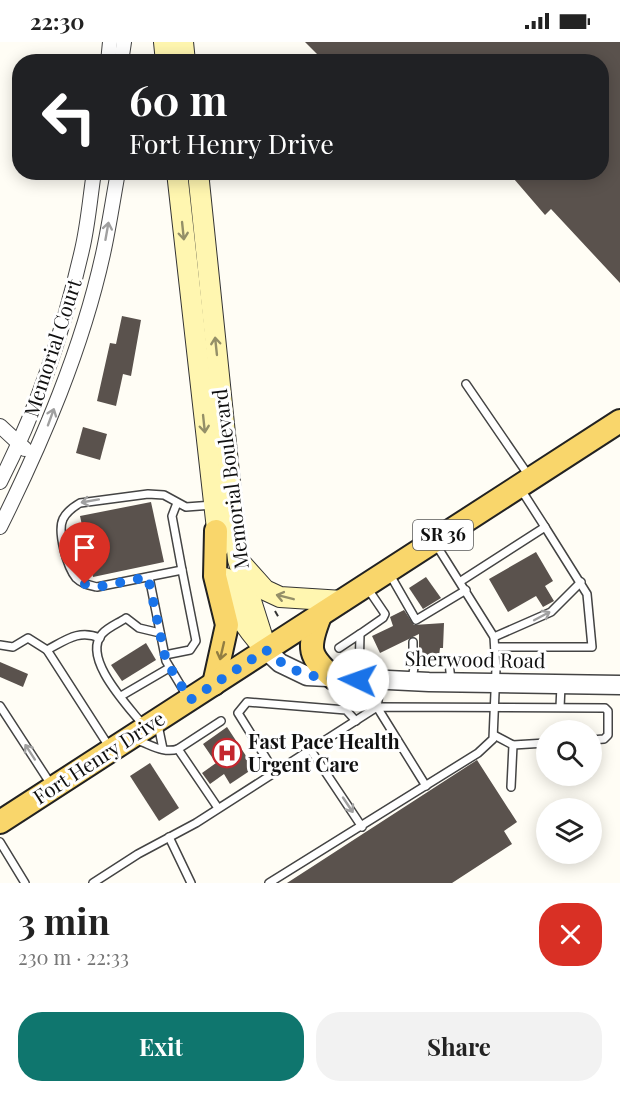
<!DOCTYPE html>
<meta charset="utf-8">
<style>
body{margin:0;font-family:"Playfair Display",serif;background:#f2f2f2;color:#222;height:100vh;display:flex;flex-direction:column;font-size:22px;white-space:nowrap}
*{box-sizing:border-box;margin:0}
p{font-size:20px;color:#767676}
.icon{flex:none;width:33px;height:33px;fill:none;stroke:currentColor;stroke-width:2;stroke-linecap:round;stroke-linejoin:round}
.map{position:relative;height:841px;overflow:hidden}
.details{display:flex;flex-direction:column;background:#fff;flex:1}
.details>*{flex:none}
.guide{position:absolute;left:12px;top:12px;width:597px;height:126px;border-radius:24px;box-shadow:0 3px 15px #0003;background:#202124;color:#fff;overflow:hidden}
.tools{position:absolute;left:536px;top:678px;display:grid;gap:12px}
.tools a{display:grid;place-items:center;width:66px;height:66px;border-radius:50%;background:#fff;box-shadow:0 3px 15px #0003;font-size:30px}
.pin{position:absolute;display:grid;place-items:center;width:51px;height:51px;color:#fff;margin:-62px -26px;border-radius:50% 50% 50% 0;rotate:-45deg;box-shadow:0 0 6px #0007}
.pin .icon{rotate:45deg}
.me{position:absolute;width:66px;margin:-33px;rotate:273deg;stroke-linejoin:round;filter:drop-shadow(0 0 4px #0008)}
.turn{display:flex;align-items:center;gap:21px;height:126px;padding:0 18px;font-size:27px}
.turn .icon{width:78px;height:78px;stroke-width:2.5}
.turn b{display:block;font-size:42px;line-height:51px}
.round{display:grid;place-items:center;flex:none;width:63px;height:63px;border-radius:24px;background:#f2f2f2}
.overview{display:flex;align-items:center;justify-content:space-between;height:102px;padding:0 18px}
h1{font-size:36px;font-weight:700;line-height:45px}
.cta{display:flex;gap:12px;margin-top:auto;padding:12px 18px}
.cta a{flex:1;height:69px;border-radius:24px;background:#0f766e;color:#fff;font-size:24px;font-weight:700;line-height:69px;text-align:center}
.cta a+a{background:#f2f2f2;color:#222}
.status{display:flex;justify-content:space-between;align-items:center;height:42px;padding:0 30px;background:#fff;direction:ltr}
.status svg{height:16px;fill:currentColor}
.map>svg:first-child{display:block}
.building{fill:#5a524d}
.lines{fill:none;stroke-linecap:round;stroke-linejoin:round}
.service-casing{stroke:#444;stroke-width:10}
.minor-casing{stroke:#444;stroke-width:16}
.tertiary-casing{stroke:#444;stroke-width:21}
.secondary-casing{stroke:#333;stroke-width:22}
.primary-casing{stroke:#222;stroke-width:26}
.path{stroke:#333;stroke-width:2;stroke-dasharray:6 3;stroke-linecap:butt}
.service{stroke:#fff;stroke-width:7}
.minor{stroke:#fff;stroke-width:14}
.tertiary{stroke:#fff;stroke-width:18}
.secondary{stroke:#fff6b0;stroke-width:20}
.primary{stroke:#f9d66b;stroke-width:22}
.oneway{stroke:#a0a0a0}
.oneway2{stroke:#948f68}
.oneway3{stroke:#917d42}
.route{stroke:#1a73e8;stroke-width:10;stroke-dasharray:0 18}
.labels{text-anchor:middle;stroke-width:6;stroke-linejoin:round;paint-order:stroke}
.shield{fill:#fff;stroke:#585858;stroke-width:1.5}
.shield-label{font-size:18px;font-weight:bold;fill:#111}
.street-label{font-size:20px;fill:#111;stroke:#fff}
.poi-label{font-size:20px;font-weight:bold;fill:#111;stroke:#fff;text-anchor:start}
</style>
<div class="status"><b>22:30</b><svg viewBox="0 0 49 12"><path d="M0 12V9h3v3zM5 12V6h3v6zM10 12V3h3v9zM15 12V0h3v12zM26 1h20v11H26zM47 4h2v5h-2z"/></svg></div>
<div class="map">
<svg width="620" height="841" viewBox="0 0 620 841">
<rect width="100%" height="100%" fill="#fffdf5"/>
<g class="building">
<path d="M305,0H620V241L551,167L545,173L508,130H602V20H325Z"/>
<path d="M122,274L141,278L131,334L123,332L116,364L97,359L110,301L116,302Z"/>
<path d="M83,385L107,392L100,418L76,411Z"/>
<path d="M151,460L164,520L93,535L80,474Z"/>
<path d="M536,510L553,539L545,544L554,559L543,565L536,554L508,570L489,537Z"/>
<path d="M426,535L441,556L423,567L409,546Z"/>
<path d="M404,568L414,583L444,581L443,606H440L439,614L419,613V592L380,611L372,594L393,584L390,575Z"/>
<path d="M146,601L156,618L122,639L111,623Z"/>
<path d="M0,620L28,632L23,645L0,635Z"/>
<path d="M227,685L254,726L230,742L224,732L210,742L202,731L216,721L203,702Z"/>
<path d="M477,718L517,780L504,789L512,802L452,841H287Z"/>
<path d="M150,721L179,766L159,779L130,734Z"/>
</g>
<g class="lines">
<g class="service-casing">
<g id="service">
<path d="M201,134L243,130"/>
<path d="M466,342L529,434"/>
<path d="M520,446L545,485"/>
<path d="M177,461L172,474L182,528L97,545C89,543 82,542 76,536C67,525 57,490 63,477C67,469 73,465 80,461L148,452L164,453L186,465L213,463"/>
<path d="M389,531L416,578L466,548"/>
<path d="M149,535L166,619L187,654"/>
<path d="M461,539L545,485L587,552L592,605H495"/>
<path d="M494,595L551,570L581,540"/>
<path d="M0,603L13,605L28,596L47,608L110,706"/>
<path d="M339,606L360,592"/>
<path d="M47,608C66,598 79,587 100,596"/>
<path d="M165,613L190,608L196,599L182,528"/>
<path d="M413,620V600"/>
<path d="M359,635L360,592L383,576L385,572L368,547"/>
<path d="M412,637L415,620L449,621L451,638"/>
<path d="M121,654L169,626"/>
<path d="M0,664L52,744"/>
<path d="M560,665L561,644"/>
<path d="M143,683C129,665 81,616 102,592C108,585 119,581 126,576L139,586L160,591"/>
<path d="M158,683L163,707"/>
<path d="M494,693L513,703L511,745"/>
<path d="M136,698C150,702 163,712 178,707"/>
<path d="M513,703L546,701"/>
<path d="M310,707L362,785"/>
<path d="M274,729L238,671L247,660L346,668L356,679"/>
<path d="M426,744L377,665L605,666L608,669V693L604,697L591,698"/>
<path d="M218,766L178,707L221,679"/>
<path d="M169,795L191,841"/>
<path d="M0,800L25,841"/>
<path d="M93,841L138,812L196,781L377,665L381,639"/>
<path d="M269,841L478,711L493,697L496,627L494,595L435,501"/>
</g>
</g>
<g class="minor-casing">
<g id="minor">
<path d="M108,20L110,0"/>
<path d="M121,20L124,0"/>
<path d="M0,384L25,407"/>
<path d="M0,440C37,368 64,287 82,208C88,183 90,156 94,130"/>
<path d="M0,485C43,398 82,307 103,212C109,185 113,157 118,130"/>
</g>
</g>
<g class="tertiary-casing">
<path id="tertiary" d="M266,608L280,621L307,634L429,640L620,643"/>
</g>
<g class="secondary-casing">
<g id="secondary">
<path d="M164,0L166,20"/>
<path d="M183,0L185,20"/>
<path d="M177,130L219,505"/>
<path d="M198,130L238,518L265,603"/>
<path d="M240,520L265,548L280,555L343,559"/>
<path d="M225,536C232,566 246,587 266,608"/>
</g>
</g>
<g class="primary-casing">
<g id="primary">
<path d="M320,574C307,607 308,614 335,637"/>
<path d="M214,642L227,583L215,534L216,489"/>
<path d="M0,780L620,379"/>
</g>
</g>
<path class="path" d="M275,569L279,576"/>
<use href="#service" class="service"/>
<use href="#minor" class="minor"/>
<use href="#tertiary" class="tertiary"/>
<use href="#secondary" class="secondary"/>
<use href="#primary" class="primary"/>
</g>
<defs><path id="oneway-shaft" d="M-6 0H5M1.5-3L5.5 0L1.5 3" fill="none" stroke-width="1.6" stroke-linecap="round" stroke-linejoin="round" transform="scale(1.5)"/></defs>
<g class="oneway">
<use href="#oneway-shaft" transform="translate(107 189) rotate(-80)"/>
<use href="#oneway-shaft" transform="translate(51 375) rotate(-70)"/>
<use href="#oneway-shaft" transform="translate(90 459) rotate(170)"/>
<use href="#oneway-shaft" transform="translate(542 574) rotate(-28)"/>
<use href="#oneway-shaft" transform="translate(30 710) rotate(-123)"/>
<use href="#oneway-shaft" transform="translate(348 763) rotate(56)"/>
</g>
<g class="oneway2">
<use href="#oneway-shaft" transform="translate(183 189) rotate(84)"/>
<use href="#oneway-shaft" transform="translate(216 304) rotate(-96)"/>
<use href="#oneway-shaft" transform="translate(204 382) rotate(84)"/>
<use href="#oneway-shaft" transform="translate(285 555) rotate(-166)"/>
</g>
<use class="oneway3" href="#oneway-shaft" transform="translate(222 609) rotate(103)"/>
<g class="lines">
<path class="route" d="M85,542L97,545L148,535L166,619L190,658L266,608C296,636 319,636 358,638"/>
</g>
<defs>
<g id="hospital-ring" transform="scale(1.5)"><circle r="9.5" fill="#fff" stroke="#c4262e" stroke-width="1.5"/><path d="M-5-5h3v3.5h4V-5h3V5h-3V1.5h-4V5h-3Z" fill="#c4262e"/></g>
</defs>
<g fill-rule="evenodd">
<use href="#hospital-ring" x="227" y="711"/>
</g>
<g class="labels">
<rect class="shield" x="413" y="478" width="60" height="30" rx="4.5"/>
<g class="shield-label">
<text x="443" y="499">SR 36</text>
</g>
<g class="street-label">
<text transform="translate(53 306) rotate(-72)" y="7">Memorial Court</text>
<text transform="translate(231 437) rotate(-97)" y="7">Memorial Boulevard</text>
<text transform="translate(475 618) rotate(1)" y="7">Sherwood Road</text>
<text transform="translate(99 716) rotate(-33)" y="7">Fort Henry Drive</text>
</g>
<g class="poi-label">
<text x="248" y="707">Fast Pace Health<tspan x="248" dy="23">Urgent Care</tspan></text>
</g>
</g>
</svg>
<div class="tools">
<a><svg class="icon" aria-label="search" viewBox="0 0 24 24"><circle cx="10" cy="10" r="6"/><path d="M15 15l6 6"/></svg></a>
<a><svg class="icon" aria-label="layers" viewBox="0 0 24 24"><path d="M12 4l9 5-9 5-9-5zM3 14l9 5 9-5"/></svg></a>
</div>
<div class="pin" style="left:85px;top:542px;background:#d93025"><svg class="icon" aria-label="arrive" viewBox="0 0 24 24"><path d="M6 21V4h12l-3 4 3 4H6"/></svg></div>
<svg class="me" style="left:358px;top:638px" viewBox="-20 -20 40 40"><circle r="19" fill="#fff"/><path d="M0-13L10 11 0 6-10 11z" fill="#1a73e8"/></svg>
<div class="guide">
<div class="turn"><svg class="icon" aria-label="left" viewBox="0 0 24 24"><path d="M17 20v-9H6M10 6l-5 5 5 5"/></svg><div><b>60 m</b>Fort Henry Drive</div></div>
</div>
</div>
<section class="details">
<div class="overview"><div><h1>3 min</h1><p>230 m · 22:33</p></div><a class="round" style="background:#d93025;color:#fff"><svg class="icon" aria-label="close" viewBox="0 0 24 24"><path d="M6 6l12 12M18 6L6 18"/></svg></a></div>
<div class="cta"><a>Exit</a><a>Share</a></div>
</section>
